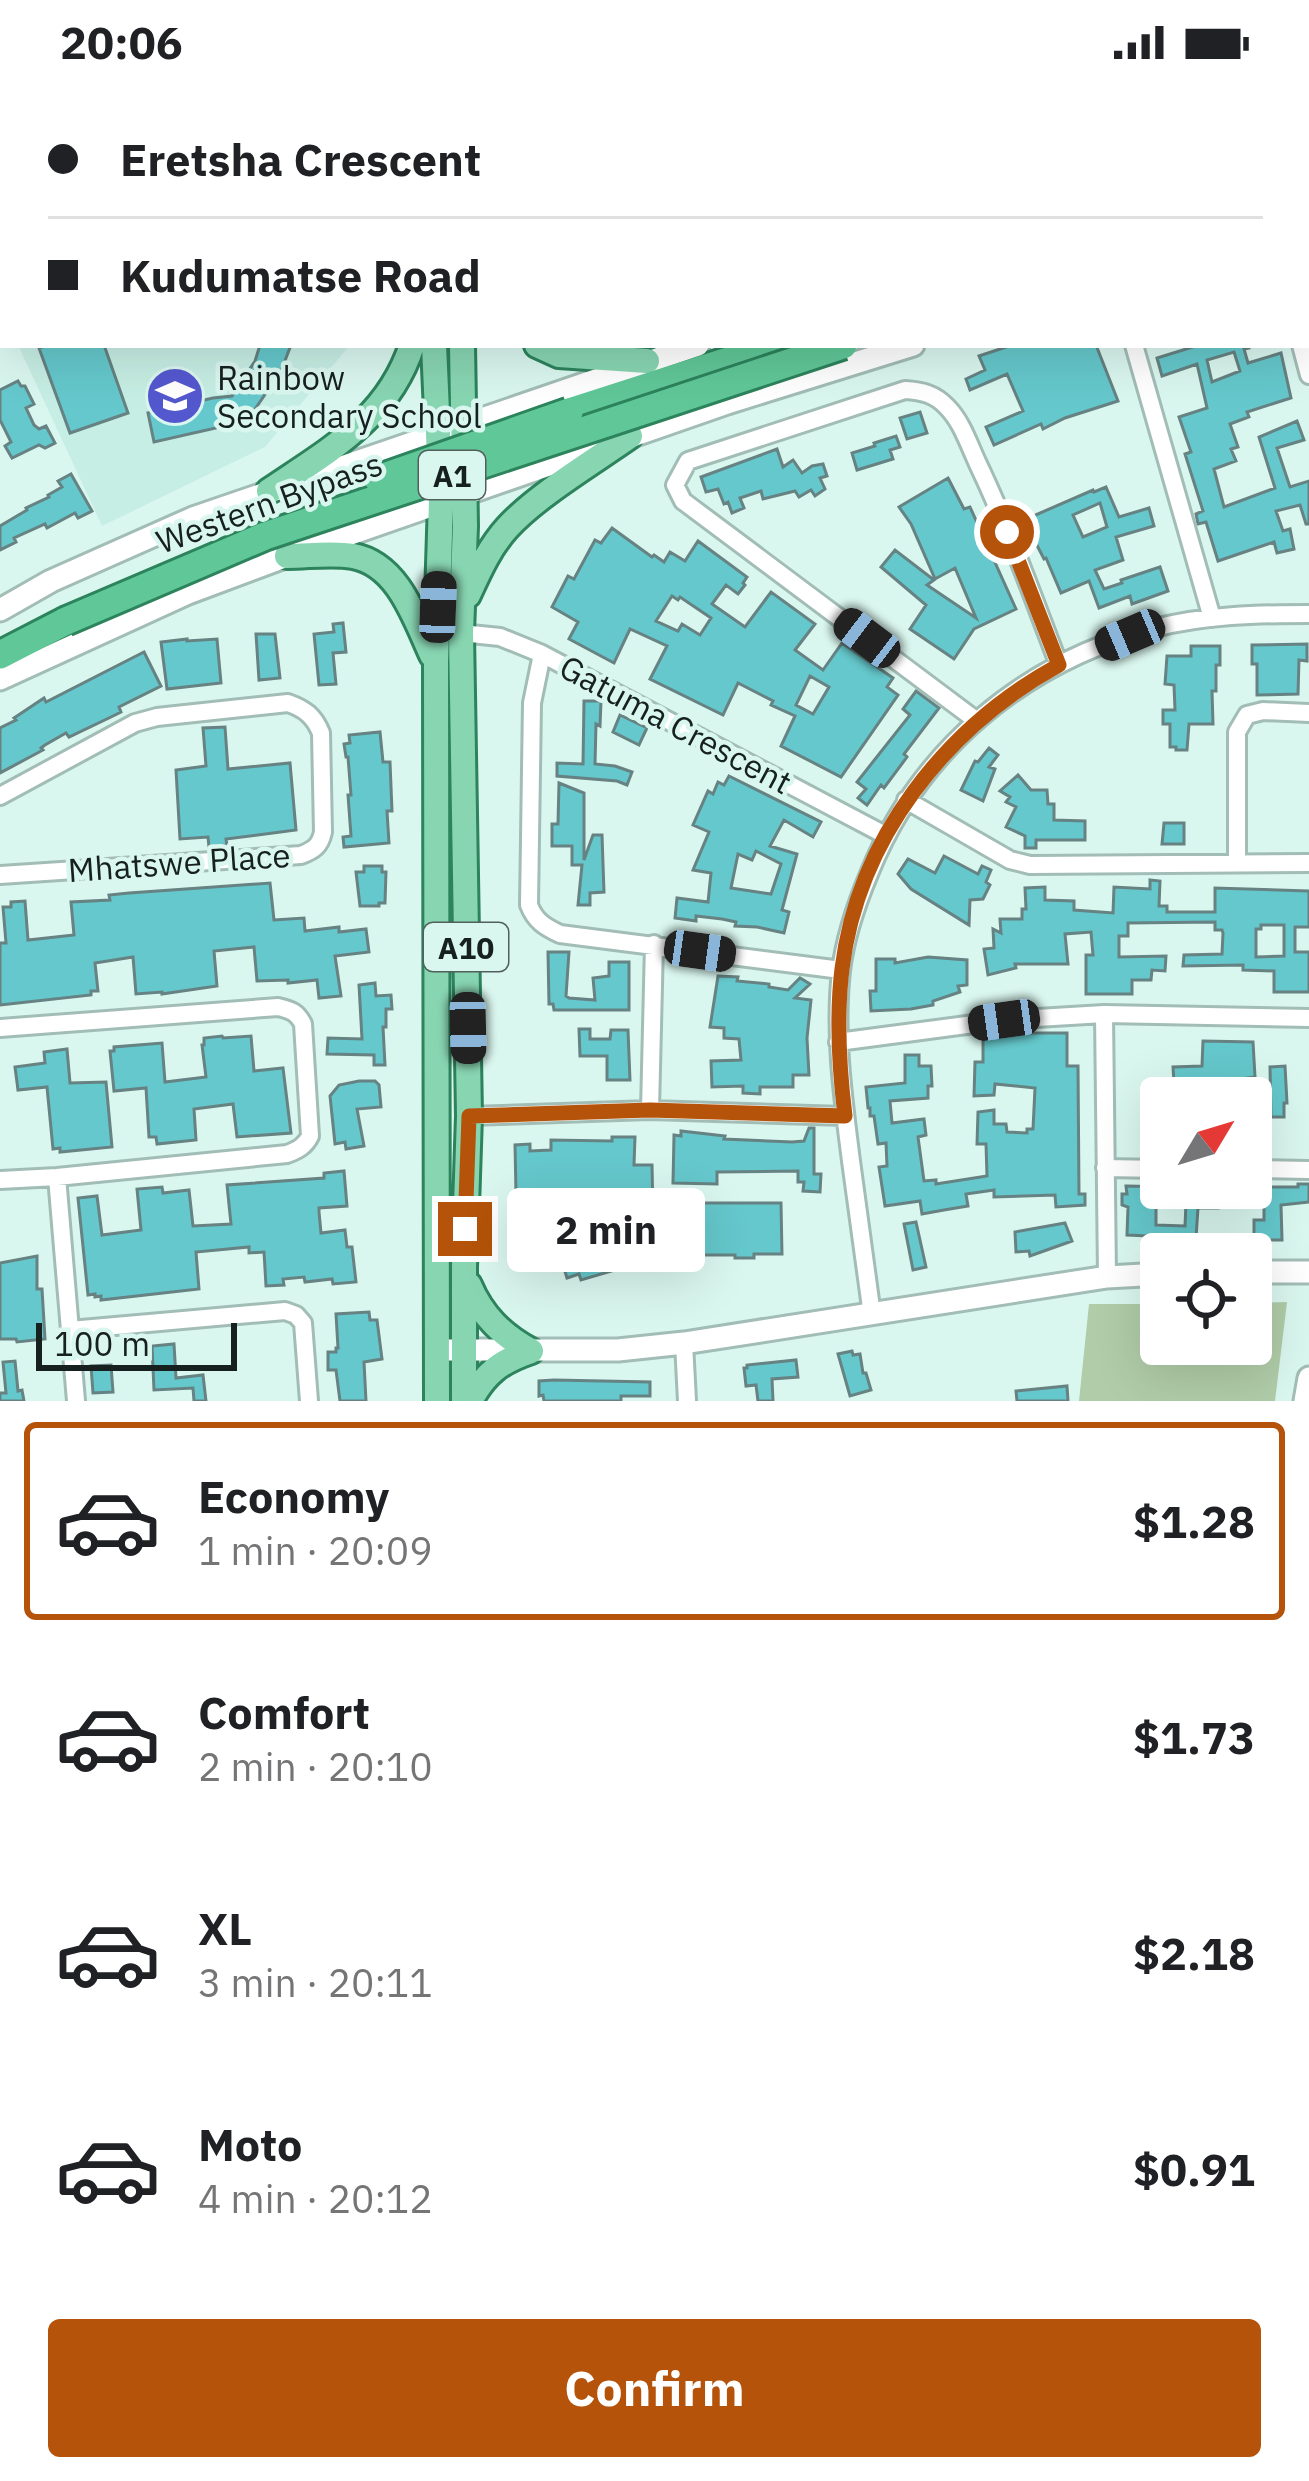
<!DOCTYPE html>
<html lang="en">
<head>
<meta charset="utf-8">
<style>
	:root { --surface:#fff; --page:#f2f2f2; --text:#202124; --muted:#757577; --line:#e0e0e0; --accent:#b45309 }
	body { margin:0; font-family:"IBM Plex Sans",sans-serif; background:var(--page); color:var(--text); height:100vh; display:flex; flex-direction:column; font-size:45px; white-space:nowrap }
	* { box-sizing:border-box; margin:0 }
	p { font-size:39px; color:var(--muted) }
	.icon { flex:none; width:66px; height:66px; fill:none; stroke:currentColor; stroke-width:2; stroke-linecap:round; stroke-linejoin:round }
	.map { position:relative; height:1317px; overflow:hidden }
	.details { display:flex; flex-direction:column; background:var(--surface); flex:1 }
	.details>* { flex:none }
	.guide { position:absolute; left:0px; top:0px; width:1311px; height:264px; box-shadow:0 12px 48px #0002; display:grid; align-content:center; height:264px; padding:0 48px; background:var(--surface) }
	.needle { width:78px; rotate:52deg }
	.tools { position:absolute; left:1140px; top:993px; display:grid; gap:24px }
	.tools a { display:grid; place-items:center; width:132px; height:132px; border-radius:12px; background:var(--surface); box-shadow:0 12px 48px #0002; font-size:60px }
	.scale { position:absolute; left:36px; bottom:30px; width:201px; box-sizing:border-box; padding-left:12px; border:6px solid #16201e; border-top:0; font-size:33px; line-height:42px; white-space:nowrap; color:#16201e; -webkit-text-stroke:9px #daf7ef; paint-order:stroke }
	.end { position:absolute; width:54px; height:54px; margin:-27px; border:15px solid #b45309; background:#fff; box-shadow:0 0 0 6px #fff }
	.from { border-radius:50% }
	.bubble { position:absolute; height:84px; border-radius:12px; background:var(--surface); box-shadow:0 12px 48px #0002; font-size:39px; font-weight:700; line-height:84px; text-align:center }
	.car { position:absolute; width:36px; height:72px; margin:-36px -18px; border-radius:15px; box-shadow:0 0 9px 3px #0007; background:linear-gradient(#222 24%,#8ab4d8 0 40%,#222 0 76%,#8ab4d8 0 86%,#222 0) }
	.guide b { display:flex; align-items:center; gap:42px; height:114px; font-size:45px }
	.guide b+b { border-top:3px solid var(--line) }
	.guide i { width:30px; height:30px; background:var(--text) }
	ul { padding:21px 0 0; list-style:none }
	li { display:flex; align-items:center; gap:36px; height:198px; margin:0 24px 18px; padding:0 24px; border:6px solid transparent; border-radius:12px }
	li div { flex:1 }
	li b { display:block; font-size:45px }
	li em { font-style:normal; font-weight:700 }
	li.current { border-color:var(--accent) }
	li>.icon { width:108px; height:108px; stroke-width:1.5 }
	.primary-button { display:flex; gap:24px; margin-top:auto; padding:24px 48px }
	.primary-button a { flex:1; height:138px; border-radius:12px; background:var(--accent); color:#fff; font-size:48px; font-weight:700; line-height:138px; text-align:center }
	.status { display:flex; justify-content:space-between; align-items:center; height:84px; padding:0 60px; background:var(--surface); direction:ltr }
	.status svg { height:33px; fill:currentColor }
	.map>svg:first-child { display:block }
	.built { fill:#c7eee4 }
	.green { fill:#b0cca8 }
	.building { fill:#65c8cc; stroke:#668282; stroke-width:3; fill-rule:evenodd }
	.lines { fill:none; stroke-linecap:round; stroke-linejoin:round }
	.minor-casing { stroke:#a2bdb6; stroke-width:22 }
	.tertiary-casing { stroke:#a2bdb6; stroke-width:27 }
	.primary-casing { stroke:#2c835c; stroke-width:30 }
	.trunk-casing { stroke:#2c835c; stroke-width:33 }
	.minor { stroke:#fff; stroke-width:16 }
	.tertiary { stroke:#fff; stroke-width:21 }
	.primary { stroke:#88d5b2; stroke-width:24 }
	.trunk { stroke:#60c798; stroke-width:27 }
	.trunk-bridge-casing { stroke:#2c835c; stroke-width:33; stroke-linecap:butt }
	.trunk-bridge { stroke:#60c798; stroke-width:27 }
	.route { stroke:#b45309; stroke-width:15 }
	.labels { text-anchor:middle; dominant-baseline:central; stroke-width:9; stroke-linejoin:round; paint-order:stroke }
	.shield { fill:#daf7ef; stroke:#51605d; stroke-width:3 }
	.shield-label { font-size:30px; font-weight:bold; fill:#16201e }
	.poi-label { font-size:33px; fill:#16201e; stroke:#daf7ef; text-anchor:start }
	.street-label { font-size:33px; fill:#16201e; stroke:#daf7ef }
</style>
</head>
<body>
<div class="status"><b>20:06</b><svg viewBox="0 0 49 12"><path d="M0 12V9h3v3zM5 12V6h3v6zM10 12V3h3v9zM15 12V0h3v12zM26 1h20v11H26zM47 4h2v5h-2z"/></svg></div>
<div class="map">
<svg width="1309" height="1317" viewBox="0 0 1309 1317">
	<rect width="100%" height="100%" fill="#daf7ef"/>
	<path class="built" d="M0 0H403V3H3V228L0 221Z
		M18 261H350L265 363 102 442Z"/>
	<path class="green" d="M1287 1218 1275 1317H1079L1089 1220H1161V1260H1251V1219Z"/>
	<path class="building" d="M48 261H104L128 329 70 349 39 264Z
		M260 261H291L281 287 247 337 154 358 148 329 213 314 232 312 255 277Z
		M1012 261H1096L1118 317 1065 334 1043 345 1041 340 994 361 986 343 1023 327 1007 290 970 306 966 295 985 286 979 272Z
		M1199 261H1249V264L1244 265 1248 279 1281 269 1291 314 1247 328 1249 333 1230 340 1238 363 1231 365 1236 377 1214 385 1224 423 1275 404 1259 353 1297 337 1304 356 1277 364 1290 403 1309 397V440H1306L1300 421 1276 427 1283 447 1290 445 1294 465 1277 469 1274 458 1218 477 1206 438 1198 440 1196 430 1203 427 1185 370 1191 368 1179 333 1207 324 1197 280 1162 292 1157 274ZM1234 268 1240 287 1212 298 1207 276Z
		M18 297 21 302H25L34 320 26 324 34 341 39 345 46 342 55 359 45 364 39 361 12 374 5 362 11 358 0 336V306Z
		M920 328 927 349 907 355 900 334Z
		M896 352 900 363 890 366 893 375 857 386 852 369 875 362 874 359Z
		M777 365 783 383 793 376 802 389 812 382 823 380 827 392 820 394 825 405 815 412 811 406 799 413 795 407 763 415 761 407 740 414 744 424 732 429 728 418 724 420 718 405 706 408 701 393Z
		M71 390 92 427 78 434 75 429 47 444 45 440 14 454 16 458 0 466V442L27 426 26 424 49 413 48 411 62 403 58 397Z
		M948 394 964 425 970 423 1016 525 974 545 954 575 910 545 926 521 881 483 895 466 934 496 927 501 976 534 955 484 935 495 911 440 899 423Z
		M1106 403 1119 433 1149 424 1154 442 1116 453 1123 476 1095 486 1104 505 1122 499 1121 496 1160 483 1168 507 1132 520 1130 512 1099 524 1089 497 1061 509 1046 474 1044 475 1024 436 1093 406 1094 408ZM1100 419 1107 443 1083 453 1073 431Z
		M612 444 652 473 654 471 664 478 670 468 685 477 698 457 747 493 743 499 745 501 738 510 726 501 712 520 745 543 771 508 815 540 795 566 823 586 842 559 893 594 887 603 898 611 841 693 781 662 795 632 771 621 773 617 738 599 723 631 650 595 667 562 630 545 614 579 569 555 578 538 552 523 568 492 574 495 595 456 601 459ZM672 512 678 516 680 513 711 534 700 551 682 540 678 547 656 537ZM810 592 829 603 813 630 796 621Z
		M343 539 346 568 333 569 336 600 319 601 314 550 334 548 333 540Z
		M256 550H275L280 594 259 596Z
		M187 555V557L217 555 221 599 167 605 161 558Z
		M1307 560V577L1299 576 1298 610 1257 611V580H1252V561Z
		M1191 562H1220V581H1216V607H1212L1213 640H1189L1187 666H1176V663H1170V640H1163V626H1175L1174 601 1165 600 1167 572H1191Z
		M144 568 161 602 119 623 121 628 111 633 69 653 66 649 45 661 41 664 43 666 0 689V644L16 636 14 634 44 614 46 618Z
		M916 607 939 624 904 670 907 673 884 704 881 701 867 721 858 714 866 705 857 698 910 631 903 625Z
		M584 617H601L600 642 596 640 595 680 615 682 632 688 627 701 617 697 557 692V679L583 680Z
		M620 631 647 644 639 661 613 648Z
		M225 643 228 685 290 679 296 746 226 755 227 761 209 763 208 753 180 755 176 686 206 682 203 644Z
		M380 648 383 678H390L392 727H387L389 759 344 763 343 753 351 752 348 711H351L348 673H346L344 660 350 659 349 651Z
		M989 664 998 671 989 683 995 685 983 717 961 706 975 677 978 678Z
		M1018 691 1031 706H1047L1048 720H1054V736L1085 737V756H1036V764H1025V752L1006 743 1016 723 1006 718 1010 713 1000 707Z
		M729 692 821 738 813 753 784 736 770 762 797 770 782 826 789 828 784 849 757 843 735 842 736 838 722 835 696 832V837L675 834 677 814 708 818 711 789 693 786 709 748 693 741 708 707 713 710 718 698 724 701ZM756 767 781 780 771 810 731 804 738 770 752 776Z
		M559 699 584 709V776L593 751H602L604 808 590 809V821H578L582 781H572V762H552V740H558Z
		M1164 739H1184V760H1162Z
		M944 772 978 790 982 782 991 786 986 798 990 801 983 815 970 816 969 841 911 805 898 790 908 775 935 789Z
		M364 782H382V788H386L385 819H379V822H360L356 788H364Z
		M1150 796 1160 797 1159 822H1167V828H1215V804L1309 807V843H1295V868H1309V908H1274V887L1243 886V881L1183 882 1184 871 1222 870 1223 849 1222 846H1215V838L1128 839V852H1119V873L1166 872 1165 887 1152 886 1151 896H1132V910H1086V871H1093L1091 848 1065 850 1068 880H1015L1016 884 988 891 984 865 994 864 993 845 1001 849 1000 835H1022V825H1026L1025 804 1045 803V816L1074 817V826L1113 829 1114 803 1150 805ZM1261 841H1284V872L1256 873V845H1261Z
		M270 799 274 836 304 834 305 847 339 843V848L366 845 369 868 335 872 341 912 319 914 317 896 288 899V896L257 897 254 863 214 867 217 902 162 910V908L136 910 133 873 95 879 98 907H91V911L0 921V859H6L3 823H11V818L25 817 28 856 74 851 71 818 110 816 109 811 129 809Z
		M548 868H569L566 912 569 914 595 916 593 894 609 892V878H629V926H554L553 920H549Z
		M928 873 967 876V901L958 902 960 908 933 917V921L911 925 871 927 870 907H876V875H895V879Z
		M718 892 738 893 737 897 769 900V903L788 906 800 894 810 900 795 914 811 916 807 954 809 991H793V1003H760V1010L743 1009V1002L712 1003 711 977 741 976 739 955 724 954V944L710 943Z
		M375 899 376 912 391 911 392 925H386V943H383L385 981H374V971L327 970 328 954 362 955 359 901Z
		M579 945H590V955H610L611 946H628L630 996H607V972H580Z
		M1015 949H1067V982H1078L1079 1110H1085V1121L1056 1123 1055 1111 994 1113V1106L966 1110 968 1122 944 1126 922 1130 920 1117 885 1122 879 1083 887 1082 886 1059 878 1060 874 1032H870V1024H868L866 1003 905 999V971H919V982H931L932 1002H928V1014L890 1017 892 1039 924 1035 926 1051 918 1053 924 1097 936 1096V1100L987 1092 986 1060H977L978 1028 994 1026V1040H1006L1007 1048 1027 1049V1045H1033L1035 1004 995 1000 994 1011 974 1012 975 978H983V952Z
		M222 952 223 954 251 952 254 987 283 984 291 1049 237 1053 233 1020 194 1025 196 1056 157 1060 156 1053H149L146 1004 114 1007 110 967H114V963L162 959 165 998 206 993 202 961H204V954Z
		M1203 957 1253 958 1255 993 1247 994V1014H1170L1171 998 1174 999 1173 983 1202 982Z
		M67 965 70 999 106 998 112 1063 60 1068V1064L53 1065 47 1003 18 1006 15 983 45 979 44 968Z
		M1285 982 1287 1019H1284V1033H1271L1270 983Z
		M359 997H375L379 1001 381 1023 357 1025 364 1062 346 1065 345 1058 335 1060 330 1012 339 1001Z
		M809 1044H814V1090H821L820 1108 803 1107 804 1098H798V1087L717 1088V1100L673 1099 674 1051 681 1052V1047L725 1052 724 1055 792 1058 804 1057Z
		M612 1053H635L634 1081H652L654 1178 623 1179 622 1110 593 1109 615 1186 581 1196 579 1190 567 1194 562 1178 575 1174 564 1136 569 1135 561 1111 559 1108 516 1109 515 1061 530 1060V1067L551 1066V1056L612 1057Z
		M344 1087 347 1122 319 1124V1128L321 1149 345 1146 347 1163H352L356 1198 333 1200 332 1195 305 1198 304 1193 283 1195 284 1201 266 1202 264 1168 249 1169V1163L196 1168 199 1205 101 1216V1212L95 1213V1210L88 1211 78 1114 97 1112 102 1151 141 1146 137 1105 162 1103 163 1109 189 1106 193 1142 231 1140 227 1101 324 1094V1089Z
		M1298 1100H1309V1118L1281 1121 1282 1156H1254V1136H1264V1103H1298Z
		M1126 1102 1219 1104 1218 1124H1198L1196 1154 1127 1151 1128 1123 1122 1121V1110H1127ZM1186 1118 1185 1142 1156 1141V1119Z
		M673 1119H781L782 1170H754V1174H735V1171H697V1178H671Z
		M916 1138 926 1183 913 1186 904 1140Z
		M1065 1139 1072 1157 1030 1172 1029 1167 1016 1168 1015 1148Z
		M37 1172V1205H42L45 1255 17 1258 16 1255H0V1179Z
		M369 1228 370 1236H377L382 1275 364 1278 366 1317H340L336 1286H328V1268H336V1264H338L336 1230Z
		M174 1260 176 1294 203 1291 206 1317H194L193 1304 154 1306 152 1262Z
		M852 1267 853 1271 860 1270 863 1289H866L871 1306 850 1312 838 1270Z
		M796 1276 798 1293 772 1295 773 1317H758L756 1301 746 1302 744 1284H747V1281Z
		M15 1277 18 1307 22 1306 24 1317H0V1309H6L3 1278Z
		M111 1281 113 1308 93 1309 91 1282Z
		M554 1296 650 1298V1312H621V1317H544L543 1311 539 1312V1297Z
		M1067 1302 1068 1317H1017L1016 1307Z"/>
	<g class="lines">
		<g class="minor-casing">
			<path id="minor" d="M759 0 761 3
				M992 0 995 3
				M1307 0V3
				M598 3V0
				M953 3 957 0
				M1151 3 1157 0
				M1134 261 1212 534
				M1301 261 1309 291
				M461 549 500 553 542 570 885 751
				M542 570 532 619 529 821C535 837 545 843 560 850L841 886
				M977 637 683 417 675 401 688 377 905 306C922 307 935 310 947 323 962 338 969 361 978 380 1009 445 1033 514 1059 581
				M0 712 135 639 157 633 288 619C305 625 314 632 321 649L323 748C320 762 314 766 301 771L0 791
				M906 716 1010 776 1030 781 1309 779
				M1237 778V648L1247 631 1263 627 1309 629
				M1104 930 1107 1193
				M0 944 278 923C291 926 297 928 303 940L310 1052C305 1062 298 1066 287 1070L57 1093 0 1096
				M838 958 1004 936 1104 930 1309 934
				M650 1026 654 860
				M469 1032 650 1026 845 1032
				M1105 1084 1161 1085
				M1251 1085 1309 1086
				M57 1093 76 1317
				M872 1231C865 1180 858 1129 851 1077 843 1014 834 951 841 887 845 853 856 821 869 790 919 665 1024 578 1155 544 1204 531 1258 530 1309 530
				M70 1246 285 1227 296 1231 303 1239 309 1317
				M684 1259 687 1317"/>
		</g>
		<g class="tertiary-casing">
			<path id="tertiary" d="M0 526 51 497 193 434 698 261
				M0 595 188 509 287 472 727 319 913 261
				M1251 1188H1309
				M447 1266H618L684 1259 1107 1193 1161 1190
				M1305 1317 1309 1294"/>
		</g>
		<g class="primary-casing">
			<path id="primary" d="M436 3V0
				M463 3V0
				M434 261 441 417 436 578 437 1317
				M462 261 465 442 461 549 469 1032 464 1183V1317
				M537 261 559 271 647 277
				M269 407C329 366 388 335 412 261
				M287 472C308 472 332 468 353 472 398 480 415 534 432 571
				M468 511C479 487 489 464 507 444 536 412 593 378 630 352
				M469 1201C482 1232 502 1251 531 1267
				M470 1317C485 1289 501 1277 531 1267"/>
		</g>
		<g class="trunk-casing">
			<path id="trunk" d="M1308 98 1309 97
				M1308 120 1309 119
				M569 328 778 261
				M0 571 66 537"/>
		</g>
		<use href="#minor" class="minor"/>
		<use href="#tertiary" class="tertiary"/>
		<use href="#primary" class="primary"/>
		<use href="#trunk" class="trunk"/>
		<g class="trunk-bridge-casing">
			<path id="trunk-bridge" d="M378 395 569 328
				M66 537 265 452 319 434 843 261"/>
		</g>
		<use href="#trunk-bridge" class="trunk-bridge"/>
	</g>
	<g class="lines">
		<path class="route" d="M465 1145 469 1032 650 1026 845 1032C839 983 836 934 842 885 858 754 946 643 1059 581L1007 448"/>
	</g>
	<defs>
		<g id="school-disc" transform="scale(3)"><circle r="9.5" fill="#5458cf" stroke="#daf7ef"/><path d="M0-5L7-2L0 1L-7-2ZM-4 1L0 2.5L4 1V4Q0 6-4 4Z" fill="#fff"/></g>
	</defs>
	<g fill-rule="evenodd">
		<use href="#school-disc" x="175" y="312"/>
	</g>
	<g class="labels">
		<g class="shield">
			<rect x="419" y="367" width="66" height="48" rx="9"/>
			<rect x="424" y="839" width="84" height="48" rx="9"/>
		</g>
		<g class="shield-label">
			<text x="452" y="391">A1</text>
			<text x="466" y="863">A10</text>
		</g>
		<g class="poi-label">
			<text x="217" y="293">Rainbow<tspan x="217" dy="38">Secondary School</tspan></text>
		</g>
		<g class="street-label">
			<text transform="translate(269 418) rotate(-20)">Western Bypass</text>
			<text transform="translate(676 640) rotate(28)">Gatuma Crescent</text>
			<text transform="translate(179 778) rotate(-4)">Mhatswe Place</text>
		</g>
	</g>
</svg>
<div class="tools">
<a><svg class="needle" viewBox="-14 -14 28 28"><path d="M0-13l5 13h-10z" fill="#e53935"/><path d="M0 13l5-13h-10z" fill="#757577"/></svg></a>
<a><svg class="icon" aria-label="locate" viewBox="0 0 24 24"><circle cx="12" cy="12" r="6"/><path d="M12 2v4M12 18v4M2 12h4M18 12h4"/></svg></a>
</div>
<div class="scale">100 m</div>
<i class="end from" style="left:1007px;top:448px"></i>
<i class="end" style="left:465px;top:1145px"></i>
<div class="bubble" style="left:507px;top:1104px;width:198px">2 min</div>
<i class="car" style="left:438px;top:523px;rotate:2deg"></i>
<i class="car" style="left:1130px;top:551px;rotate:247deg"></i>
<i class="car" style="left:867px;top:554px;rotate:307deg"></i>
<i class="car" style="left:700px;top:867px;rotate:98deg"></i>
<i class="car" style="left:1004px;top:936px;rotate:262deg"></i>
<i class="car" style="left:468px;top:944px;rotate:179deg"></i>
<div class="guide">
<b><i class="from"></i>Eretsha Crescent</b>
<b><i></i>Kudumatse Road</b>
</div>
</div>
<section class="details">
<ul>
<li class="current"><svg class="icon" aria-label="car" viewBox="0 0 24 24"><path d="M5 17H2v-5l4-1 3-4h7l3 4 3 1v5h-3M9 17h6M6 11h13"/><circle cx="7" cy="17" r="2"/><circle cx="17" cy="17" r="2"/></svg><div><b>Economy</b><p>1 min · 20:09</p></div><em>$1.28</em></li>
<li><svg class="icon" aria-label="car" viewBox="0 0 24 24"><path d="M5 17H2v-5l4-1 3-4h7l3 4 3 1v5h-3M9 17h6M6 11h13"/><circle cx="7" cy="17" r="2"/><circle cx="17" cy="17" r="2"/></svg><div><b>Comfort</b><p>2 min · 20:10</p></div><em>$1.73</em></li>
<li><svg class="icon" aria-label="car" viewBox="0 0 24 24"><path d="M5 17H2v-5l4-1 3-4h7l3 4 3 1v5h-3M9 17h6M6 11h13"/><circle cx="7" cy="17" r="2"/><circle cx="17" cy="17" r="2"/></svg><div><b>XL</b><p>3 min · 20:11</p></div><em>$2.18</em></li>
<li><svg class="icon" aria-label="car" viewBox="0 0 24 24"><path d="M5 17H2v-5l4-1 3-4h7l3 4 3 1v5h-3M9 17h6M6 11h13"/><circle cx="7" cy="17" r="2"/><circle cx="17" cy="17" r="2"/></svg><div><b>Moto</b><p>4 min · 20:12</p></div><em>$0.91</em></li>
</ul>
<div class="primary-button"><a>Confirm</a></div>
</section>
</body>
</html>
